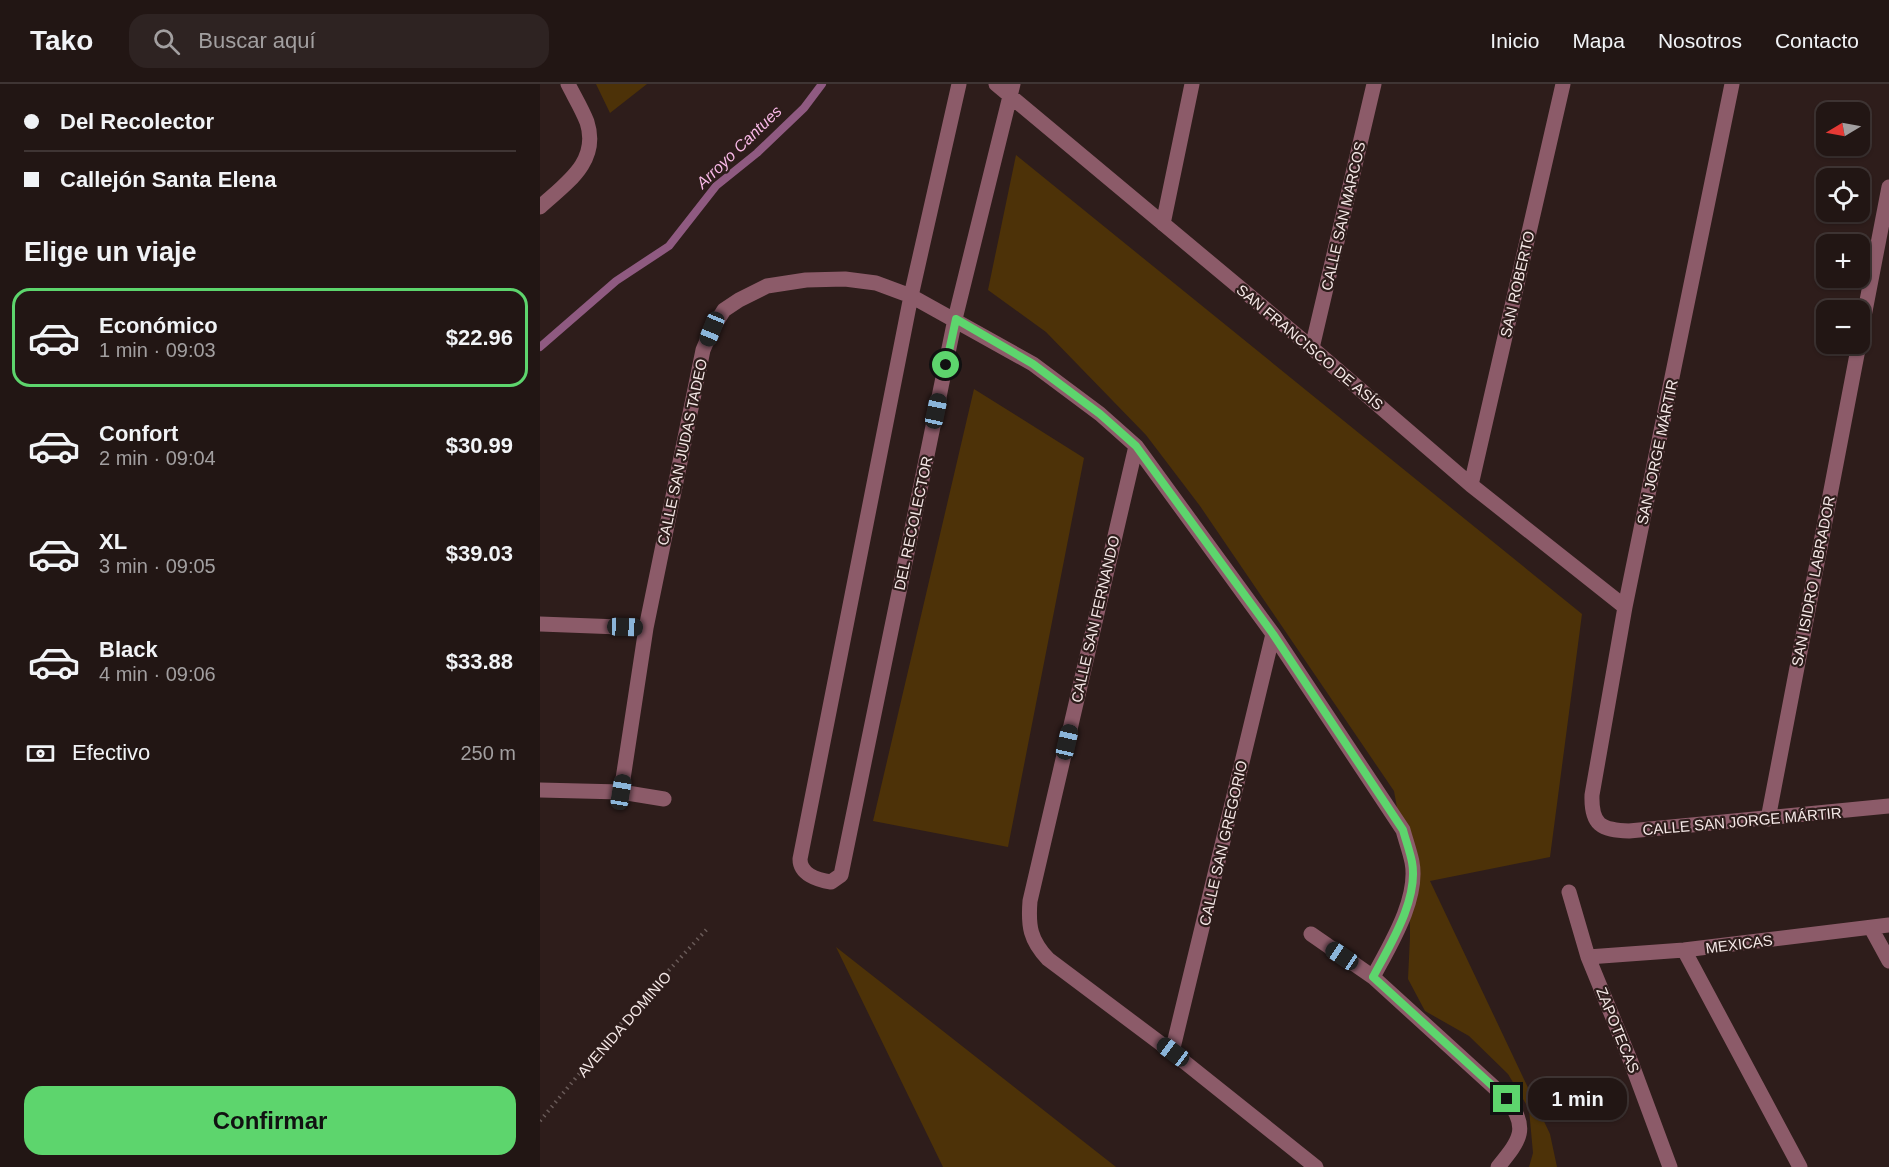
<!DOCTYPE html>
<html lang="es">
<head>
<meta charset="utf-8">
<style>
	:root { --surface:#221614; --page:#2e2322; --text:#f1f3f6; --muted:#a29fa0; --line:#3f3534; --accent:#5dd56d }
	body { margin:0; font-family:Helvetica,sans-serif; background:var(--page); color:var(--text); height:100vh; display:flex; flex-direction:column; font-size:22px; white-space:nowrap }
	* { box-sizing:border-box; margin:0 }
	p { font-size:20px; color:var(--muted) }
	.icon { flex:none; width:33px; height:33px; fill:none; stroke:currentColor; stroke-width:2; stroke-linecap:round; stroke-linejoin:round }
	.map { position:relative; flex:1; overflow:hidden }
	.panel { display:flex; flex-direction:column; background:var(--surface); width:540px }
	.panel>* { flex:none }
	.hud { display:grid; align-content:center; height:132px; padding:0 24px; background:var(--surface) }
	.needle { width:39px; rotate:260deg }
	.controls { position:absolute; left:1276px; top:18px; display:grid; gap:12px }
	.controls a { display:grid; place-items:center; width:54px; height:54px; border-radius:12px; background:var(--surface); box-shadow:0 2px 4px #0004,0 0 0 2px var(--line); font-size:30px }
	.end { position:absolute; width:27px; height:27px; margin:-14px; border:8px solid #5dd56d; background:#111; box-shadow:0 0 0 3px #111 }
	.from { border-radius:50% }
	.bubble { position:absolute; height:42px; border-radius:18px; background:var(--surface); box-shadow:0 2px 4px #0004,0 0 0 2px var(--line); font-size:20px; font-weight:700; line-height:42px; text-align:center }
	.car { position:absolute; width:18px; height:36px; margin:-18px -9px; border-radius:8px; box-shadow:0 0 4px 2px #0007; background:linear-gradient(#222 24%,#8ab4d8 0 40%,#222 0 76%,#8ab4d8 0 86%,#222 0) }
	.hud b { display:flex; align-items:center; gap:21px; height:57px; font-size:22px }
	.hud b+b { border-top:2px solid var(--line) }
	.hud i { width:15px; height:15px; background:var(--text) }
	ul { padding:0; list-style:none }
	li { display:flex; align-items:center; gap:18px; height:99px; margin:0 12px 9px; padding:0 12px; border:3px solid transparent; border-radius:18px }
	li div { flex:1 }
	li b { display:block; font-size:22px }
	li em { font-style:normal; font-weight:700 }
	li.active { border-color:var(--accent) }
	li>.icon { width:54px; height:54px; stroke-width:1.5 }
	h2 { padding:0 24px; font-size:27px; line-height:72px }
	.pay { display:flex; align-items:center; gap:15px; height:66px; padding:0 24px; font-size:22px }
	.pay p { margin-inline-start:auto }
	.action { display:flex; gap:12px; margin-top:auto; padding:12px 24px }
	.action a { flex:1; height:69px; border-radius:18px; background:var(--accent); color:#111; font-size:24px; font-weight:700; line-height:69px; text-align:center }
	header { display:flex; align-items:center; gap:36px; box-sizing:border-box; height:84px; padding:0 30px; background:var(--surface); border-bottom:2px solid var(--line) }
	header strong { font-size:28px }
	nav { display:flex; gap:33px; margin-inline-start:auto; font-size:21px }
	.search { width:420px; height:54px; background:var(--page); display:flex; align-items:center; gap:15px; box-sizing:border-box; padding:0 21px; border-radius:18px; color:var(--muted); font-size:22px }
	main { display:flex; flex:1; min-height:0 }
	.map>svg:first-child { display:block }
	.green { fill:#4d3208 }
	.lines { fill:none; stroke-linecap:round; stroke-linejoin:round }
	.stream { stroke:#8f5a81; stroke-width:8 }
	.path { stroke:#6a5b59; stroke-width:4; stroke-dasharray:1.5 4.5; stroke-linecap:butt }
	.minor { stroke:#8c5b69; stroke-width:15 }
	.route { stroke:#5dd56d; stroke-width:8 }
	.labels { text-anchor:middle; dominant-baseline:central; stroke-width:4.5; stroke-linejoin:round; paint-order:stroke }
	.street-label { font-size:15px; fill:#f5e8e7; stroke:#2e1d1b }
	.water-label { font-size:16px; font-style:italic; fill:#f9b9e7; stroke:#2e1d1b }
</style>
</head>
<body>
<header>
<strong>Tako</strong>
<div class="search"><svg class="icon" aria-label="search" viewBox="0 0 24 24"><circle cx="10" cy="10" r="6"/><path d="M15 15l6 6"/></svg>Buscar aquí</div>
<nav><a>Inicio</a><a>Mapa</a><a>Nosotros</a><a>Contacto</a></nav>
</header>
<main>
<section class="panel">
<div class="hud">
<b><i class="from"></i>Del Recolector</b>
<b><i></i>Callejón Santa Elena</b>
</div>
<h2>Elige un viaje</h2>
<ul>
<li class="active"><svg class="icon" aria-label="car" viewBox="0 0 24 24"><path d="M5 17H2v-5l4-1 3-4h7l3 4 3 1v5h-3M9 17h6M6 11h13"/><circle cx="7" cy="17" r="2"/><circle cx="17" cy="17" r="2"/></svg><div><b>Económico</b><p>1 min · 09:03</p></div><em>$22.96</em></li>
<li><svg class="icon" aria-label="car" viewBox="0 0 24 24"><path d="M5 17H2v-5l4-1 3-4h7l3 4 3 1v5h-3M9 17h6M6 11h13"/><circle cx="7" cy="17" r="2"/><circle cx="17" cy="17" r="2"/></svg><div><b>Confort</b><p>2 min · 09:04</p></div><em>$30.99</em></li>
<li><svg class="icon" aria-label="car" viewBox="0 0 24 24"><path d="M5 17H2v-5l4-1 3-4h7l3 4 3 1v5h-3M9 17h6M6 11h13"/><circle cx="7" cy="17" r="2"/><circle cx="17" cy="17" r="2"/></svg><div><b>XL</b><p>3 min · 09:05</p></div><em>$39.03</em></li>
<li><svg class="icon" aria-label="car" viewBox="0 0 24 24"><path d="M5 17H2v-5l4-1 3-4h7l3 4 3 1v5h-3M9 17h6M6 11h13"/><circle cx="7" cy="17" r="2"/><circle cx="17" cy="17" r="2"/></svg><div><b>Black</b><p>4 min · 09:06</p></div><em>$33.88</em></li>
</ul>
<div class="pay"><svg class="icon" aria-label="cash" viewBox="0 0 24 24"><path d="M3 7h18v10H3z"/><circle cx="12" cy="12" r="2"/></svg>Efectivo<p>250 m</p></div>
<div class="action"><a>Confirmar</a></div>
</section>
<div class="map">
<svg width="1349" height="1083" viewBox="0 0 1349 1083">
	<rect width="100%" height="100%" fill="#2e1d1b"/>
	<path class="green" d="M56 0H107L70 29Z
		M476 71 1042 530 1010 773 890 797 1010 1050 1017 1083H989L993 1069 989 1025 968 990 929 952 885 927 868 895 870 853V795L854 707 660 422 606 351 506 248 448 206Z
		M434 305 544 374 468 763 333 737Z
		M296 863 576 1083H403Z"/>
	<g class="lines">
		<path class="stream" d="M0 263 76 197 129 162 176 102 217 69 264 24 282 0"/>
		<path class="path" d="M0 1037 93 925 168 844"/>
		<path class="minor" d="M419 0 371 212 260 775C260 790 277 796 291 798L301 791 415 235 473 0
			M456 0 772 264 931 401 1085 523
			M1192 0 1085 523 1052 711C1051 741 1061 746 1089 747L1349 722
			M0 123C25 100 60 78 47 38 42 25 34 12 28 0
			M623 140 652 0
			M1320 253 1349 103
			M772 264 834 0
			M596 362 490 817C488 842 490 856 508 875L632 968 776 1083
			M931 401 1023 0
			M0 540 106 544
			M0 706 81 708 124 715
			M81 708 106 544 163 266 172 245 184 226 199 216 227 202 266 196 305 195 336 199 371 212 493 280 560 330 596 362 733 550 863 746C866 757 870 768 872 778 879 815 850 861 833 893
			M1228 735 1319 260
			M1029 808 1048 873 1091 978 1130 1083
			M1331 844 1349 877
			M771 850 833 893 967 1015C990 1045 979 1057 958 1083
			M1144 866 1260 1083
			M1048 873 1144 866 1349 841
			M632 968 733 550"/>
	</g>
	<g class="lines">
		<path class="route" d="M406 281 416 235 493 280 560 330 596 362 733 550 863 746C866 757 870 768 872 778 879 815 850 861 833 893L967 1015"/>
	</g>
	<g class="labels">
		<g class="street-label">
			<text transform="translate(803 132) rotate(-77)">CALLE SAN MARCOS</text>
			<text transform="translate(977 200) rotate(-77)">SAN ROBERTO</text>
			<text transform="translate(770 263) rotate(40)">SAN FRANCISCO DE ASÍS</text>
			<text transform="translate(142 368) rotate(-78)">CALLE SAN JUDAS TADEO</text>
			<text transform="translate(1117 368) rotate(-78)">SAN JORGE MÁRTIR</text>
			<text transform="translate(373 439) rotate(-78)">DEL RECOLECTOR</text>
			<text transform="translate(1273 497) rotate(-79)">SAN ISIDRO LABRADOR</text>
			<text transform="translate(555 535) rotate(-77)">CALLE SAN FERNANDO</text>
			<text transform="translate(1202 737) rotate(-5)">CALLE SAN JORGE MÁRTIR</text>
			<text transform="translate(683 759) rotate(-77)">CALLE SAN GREGORIO</text>
			<text transform="translate(1199 860) rotate(-7)">MEXICAS</text>
			<text transform="translate(84 940) rotate(-49)">AVENIDA DOMINIO</text>
			<text transform="translate(1078 946) rotate(68)">ZAPOTECAS</text>
		</g>
		<g class="water-label">
			<text transform="translate(199 63) rotate(-44)">Arroyo Cantues</text>
		</g>
	</g>
</svg>
<div class="controls">
<a><svg class="needle" viewBox="-14 -14 28 28"><path d="M0-13l5 13h-10z" fill="#e53935"/><path d="M0 13l5-13h-10z" fill="#a29fa0"/></svg></a>
<a><svg class="icon" aria-label="locate" viewBox="0 0 24 24"><circle cx="12" cy="12" r="6"/><path d="M12 2v4M12 18v4M2 12h4M18 12h4"/></svg></a>
<a>+</a>
<a>−</a>
</div>
<i class="end from" style="left:406px;top:281px"></i>
<i class="end" style="left:967px;top:1015px"></i>
<div class="bubble" style="left:988px;top:994px;width:99px">1 min</div>
<i class="car" style="left:172px;top:245px;rotate:202deg"></i>
<i class="car" style="left:396px;top:327px;rotate:12deg"></i>
<i class="car" style="left:85px;top:543px;rotate:92deg"></i>
<i class="car" style="left:527px;top:658px;rotate:13deg"></i>
<i class="car" style="left:81px;top:708px;rotate:9deg"></i>
<i class="car" style="left:802px;top:872px;rotate:304deg"></i>
<i class="car" style="left:633px;top:968px;rotate:307deg"></i>
</div>
</main>
</body>
</html>
